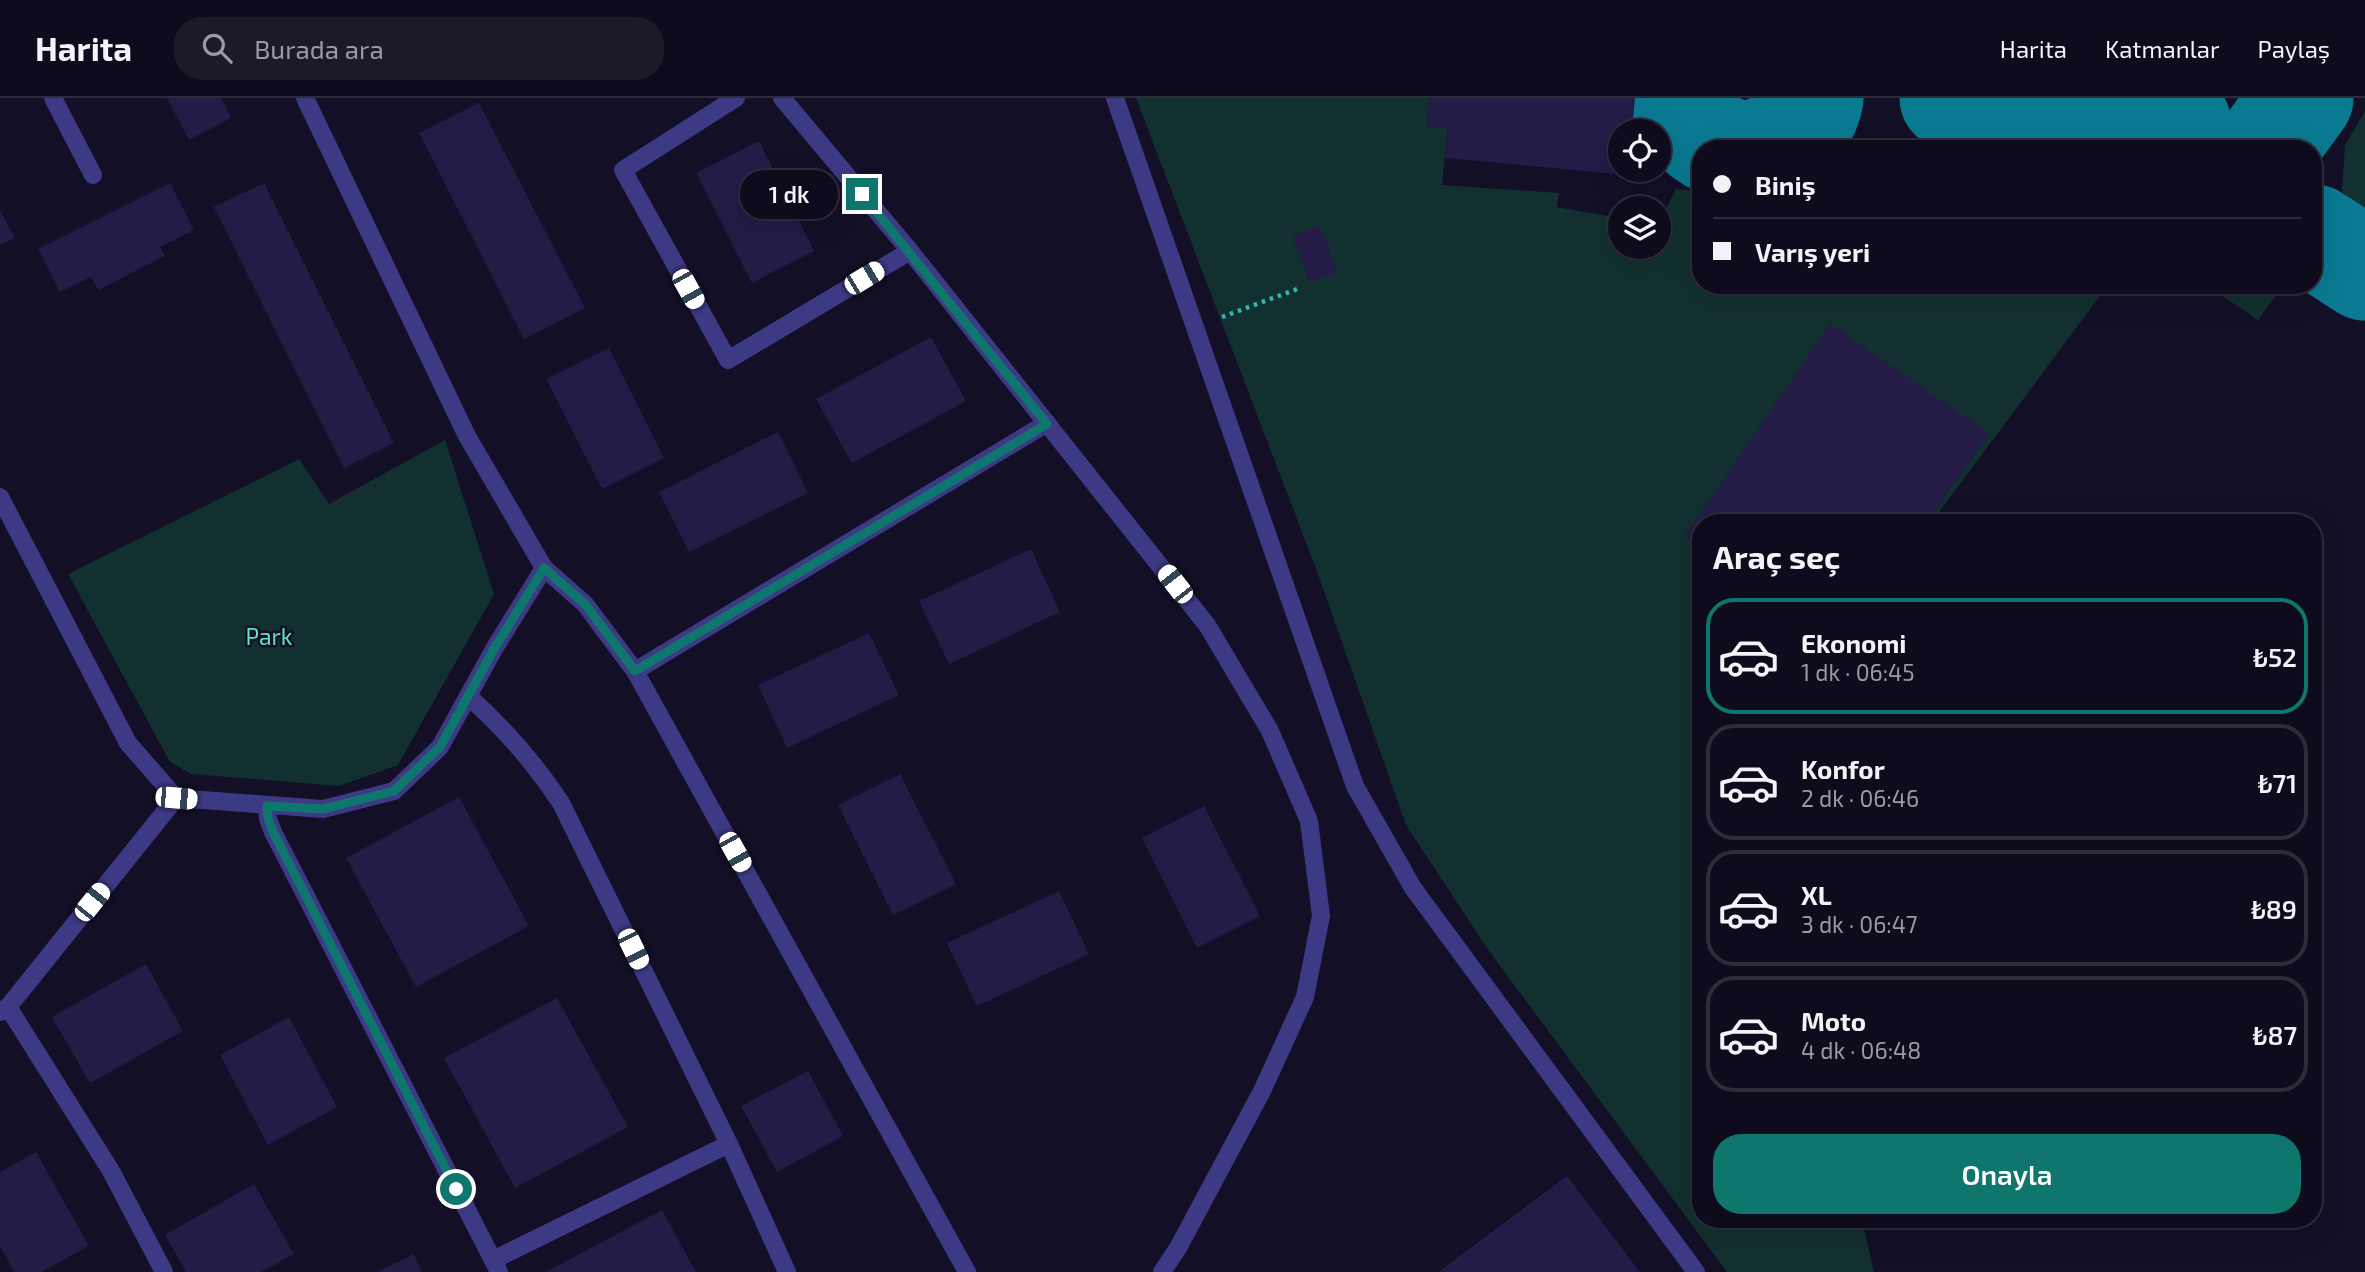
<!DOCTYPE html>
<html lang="tr">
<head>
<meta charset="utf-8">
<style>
	:root { --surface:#0e0b1c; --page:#1c1929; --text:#f1f3f6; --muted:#9b9ba3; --line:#2e2b3b; --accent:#0f766e }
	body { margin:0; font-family:"Exo 2",sans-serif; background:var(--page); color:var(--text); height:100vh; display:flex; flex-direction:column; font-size:26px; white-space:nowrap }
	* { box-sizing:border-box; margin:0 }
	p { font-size:23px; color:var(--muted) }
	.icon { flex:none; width:38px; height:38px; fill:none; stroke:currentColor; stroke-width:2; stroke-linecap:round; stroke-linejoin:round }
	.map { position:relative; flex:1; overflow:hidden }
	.side { position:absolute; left:1692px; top:416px; width:630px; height:714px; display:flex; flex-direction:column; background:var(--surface); border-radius:28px; box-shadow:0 7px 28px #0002,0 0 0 2px var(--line) }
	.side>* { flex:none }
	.guide { position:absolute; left:1692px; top:42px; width:630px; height:154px; border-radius:28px; box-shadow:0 7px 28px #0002,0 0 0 2px var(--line); display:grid; align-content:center; height:154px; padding:0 21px; background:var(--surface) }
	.controls { position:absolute; left:1608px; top:21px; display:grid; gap:14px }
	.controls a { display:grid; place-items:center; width:63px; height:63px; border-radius:50%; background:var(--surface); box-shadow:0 7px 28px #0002,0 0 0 2px var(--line); font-size:35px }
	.end { position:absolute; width:32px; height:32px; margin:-16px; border:9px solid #0f766e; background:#fff; box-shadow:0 0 0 4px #fff }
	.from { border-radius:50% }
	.bubble { position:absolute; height:49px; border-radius:24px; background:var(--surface); box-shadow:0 7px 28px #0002,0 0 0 2px var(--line); font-size:23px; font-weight:600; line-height:49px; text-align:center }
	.car { position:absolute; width:21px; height:42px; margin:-21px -10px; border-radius:9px; box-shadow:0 0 5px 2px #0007; background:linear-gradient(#fff 24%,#345 0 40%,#fff 0 76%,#345 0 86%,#fff 0) }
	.guide b { display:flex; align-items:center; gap:24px; height:66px; font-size:26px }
	.guide b+b { border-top:2px solid var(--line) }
	.guide i { width:18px; height:18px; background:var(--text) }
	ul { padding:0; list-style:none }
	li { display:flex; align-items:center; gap:21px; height:116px; margin:0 14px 10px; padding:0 7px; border:4px solid var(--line); border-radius:28px }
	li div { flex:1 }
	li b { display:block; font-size:26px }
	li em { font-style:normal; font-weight:600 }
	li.current { border-color:var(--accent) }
	li>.icon { width:63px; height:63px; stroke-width:1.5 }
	h2 { padding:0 21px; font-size:32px; line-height:84px }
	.primary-button { display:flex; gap:14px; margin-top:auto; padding:14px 21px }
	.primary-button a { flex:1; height:80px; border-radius:28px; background:var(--accent); color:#fff; font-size:28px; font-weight:600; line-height:80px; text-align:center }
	header { display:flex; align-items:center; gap:42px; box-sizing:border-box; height:98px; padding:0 35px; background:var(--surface); border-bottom:2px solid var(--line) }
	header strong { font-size:33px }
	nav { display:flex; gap:38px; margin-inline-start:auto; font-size:24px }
	.search { width:490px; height:63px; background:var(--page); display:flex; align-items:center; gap:18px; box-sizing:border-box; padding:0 24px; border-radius:28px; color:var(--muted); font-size:26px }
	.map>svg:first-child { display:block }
	.green { fill:#12302f }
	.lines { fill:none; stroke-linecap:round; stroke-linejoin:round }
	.taxiway { stroke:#0a7a92; stroke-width:103 }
	.building { fill:#241b47 }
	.path { stroke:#2fb8b0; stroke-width:4.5; stroke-dasharray:3.5 5; stroke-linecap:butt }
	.service { stroke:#3d3a85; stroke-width:18 }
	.minor { stroke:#3d3a85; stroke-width:18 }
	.tertiary { stroke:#3d3a85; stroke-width:18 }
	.route { stroke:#0f766e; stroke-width:9 }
	.labels { text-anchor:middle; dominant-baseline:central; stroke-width:5; stroke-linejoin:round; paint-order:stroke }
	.park-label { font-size:23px; fill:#5fe0c0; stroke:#130f26 }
</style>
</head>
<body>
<header>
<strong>Harita</strong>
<div class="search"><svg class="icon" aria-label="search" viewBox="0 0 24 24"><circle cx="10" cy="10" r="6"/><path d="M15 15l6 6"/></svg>Burada ara</div>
<nav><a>Harita</a><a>Katmanlar</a><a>Paylaş</a></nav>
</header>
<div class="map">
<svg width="2365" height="1174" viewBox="0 0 2365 1174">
	<rect width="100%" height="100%" fill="#130f26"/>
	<path class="green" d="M1136 0H1430L1427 28 1448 29 1442 87 1559 95 1557 109 1608 118 1613 150 1620 148 1659 149V124L1676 91 1701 93V187H2108L1931 425H1701V1122H1862L1874 1174H1727L1489 853 1406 727 1318 476Z
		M2365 13V119L2342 93 2345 47Z
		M2206 187H2280L2282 189 2258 222Z
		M445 342 494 496 398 667 339 688 191 676 170 664 68 476 299 361 329 406Z"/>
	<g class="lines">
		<path class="taxiway" d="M1677 0C1686 27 1702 42 1729 51
			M1951 0 2180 26
			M1762 51C1785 42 1807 27 1812 0
			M2265 51 2302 0
			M2314 138 2365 171"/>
	</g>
	<path class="building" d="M167 0H221L231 20 189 42Z
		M1430 0H1635L1632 33H1620V72H1628V77L1445 60 1448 29 1427 28Z
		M479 5 585 210 524 241 419 35Z
		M759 43 814 153 752 185 696 75Z
		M170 85 194 132 160 149 165 158 98 192 91 179 60 194 38 151Z
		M264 85 394 345 344 370 214 109Z
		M0 112 15 140 0 147Z
		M1320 128 1337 174 1309 184 1292 138Z
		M1830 226 1989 335 1927 425H1701V449L1685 438Z
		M931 239 966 303 852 365 816 301Z
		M609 250 664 360 602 391 546 281Z
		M778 334 808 395 689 454 659 394Z
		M1031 451 1060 514 949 566 919 503Z
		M869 535 899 597 787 650 758 587Z
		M900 676 956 786 893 817 838 707Z
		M459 699 529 828 416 889 346 760Z
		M1204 708 1260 818 1197 850 1142 740Z
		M1059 793 1089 856 977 908 947 845Z
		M146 866 183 933 90 985 52 919Z
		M557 900 628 1029 515 1090 444 960Z
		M289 919 337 1009 268 1047 220 957Z
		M808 973 843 1038 777 1074 741 1008Z
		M36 1054 89 1148 41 1174H14L0 1148V1074Z
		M1567 1078 1640 1174H1438Z
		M254 1086 294 1156 261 1174H186L165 1137Z
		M662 1112 696 1174H546Z
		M414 1156 422 1174H377Z"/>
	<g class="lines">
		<path class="path" d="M1222 219 1300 190"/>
		<path class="service" d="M468 598C504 630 534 664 561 705L729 1046 787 1174
			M267 708 268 721 273 734 499 1174
			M493 1162 729 1046"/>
		<path class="minor" d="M53 0 93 77
			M736 0 623 72 728 262 910 153
			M1115 0 1355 688 1413 790 1696 1174
			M0 399 128 645 176 700 323 711 394 693 440 649 494 551 544 470
			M635 573 1047 325
			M8 909 111 1073 164 1174
			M0 914 8 909 176 700"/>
		<path class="tertiary" d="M305 0 467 338 544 470 585 506 635 573 967 1174
			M782 0 910 153 1207 527 1270 633 1309 723 1321 818 1305 899 1262 993 1178 1150 1162 1174"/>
	</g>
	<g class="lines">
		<path class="route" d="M456 1091 273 734 268 720 267 708 323 711 394 693 440 649 494 551 544 470 585 506 635 573 1047 326 862 96"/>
	</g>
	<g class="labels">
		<g class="park-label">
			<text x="269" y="538">Park</text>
		</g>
	</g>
</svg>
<div class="controls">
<a><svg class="icon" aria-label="locate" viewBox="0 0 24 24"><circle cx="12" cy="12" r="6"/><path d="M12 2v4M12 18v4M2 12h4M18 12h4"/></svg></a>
<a><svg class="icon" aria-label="layers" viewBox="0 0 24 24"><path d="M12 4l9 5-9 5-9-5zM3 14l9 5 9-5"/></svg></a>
</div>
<i class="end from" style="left:456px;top:1091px"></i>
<i class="end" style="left:862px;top:96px"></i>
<div class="bubble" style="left:740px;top:72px;width:98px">1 dk</div>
<i class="car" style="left:864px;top:180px;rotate:59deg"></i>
<i class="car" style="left:688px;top:191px;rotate:151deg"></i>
<i class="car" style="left:1175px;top:486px;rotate:322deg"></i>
<i class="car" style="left:176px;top:700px;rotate:95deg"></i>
<i class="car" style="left:735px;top:754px;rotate:151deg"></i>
<i class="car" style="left:92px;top:804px;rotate:39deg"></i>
<i class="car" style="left:633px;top:851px;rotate:154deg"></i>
<div class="guide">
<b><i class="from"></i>Biniş</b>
<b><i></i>Varış yeri</b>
</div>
<section class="side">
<h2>Araç seç</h2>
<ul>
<li class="current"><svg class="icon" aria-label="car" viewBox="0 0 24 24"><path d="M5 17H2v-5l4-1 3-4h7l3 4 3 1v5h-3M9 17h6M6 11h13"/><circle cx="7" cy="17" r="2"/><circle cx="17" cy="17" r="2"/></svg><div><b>Ekonomi</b><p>1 dk · 06:45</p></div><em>₺52</em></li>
<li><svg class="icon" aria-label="car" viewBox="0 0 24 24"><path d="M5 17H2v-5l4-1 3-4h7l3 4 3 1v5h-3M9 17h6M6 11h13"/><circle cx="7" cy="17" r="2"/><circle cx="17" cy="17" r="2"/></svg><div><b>Konfor</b><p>2 dk · 06:46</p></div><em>₺71</em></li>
<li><svg class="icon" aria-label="car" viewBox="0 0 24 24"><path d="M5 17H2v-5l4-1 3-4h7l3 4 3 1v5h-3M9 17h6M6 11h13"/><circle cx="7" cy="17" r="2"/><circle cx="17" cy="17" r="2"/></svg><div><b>XL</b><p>3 dk · 06:47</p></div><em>₺89</em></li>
<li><svg class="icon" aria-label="car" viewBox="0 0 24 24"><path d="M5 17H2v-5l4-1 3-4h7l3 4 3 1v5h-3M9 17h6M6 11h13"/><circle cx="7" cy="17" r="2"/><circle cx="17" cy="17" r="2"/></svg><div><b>Moto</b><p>4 dk · 06:48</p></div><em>₺87</em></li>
</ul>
<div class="primary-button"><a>Onayla</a></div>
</section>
</div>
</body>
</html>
